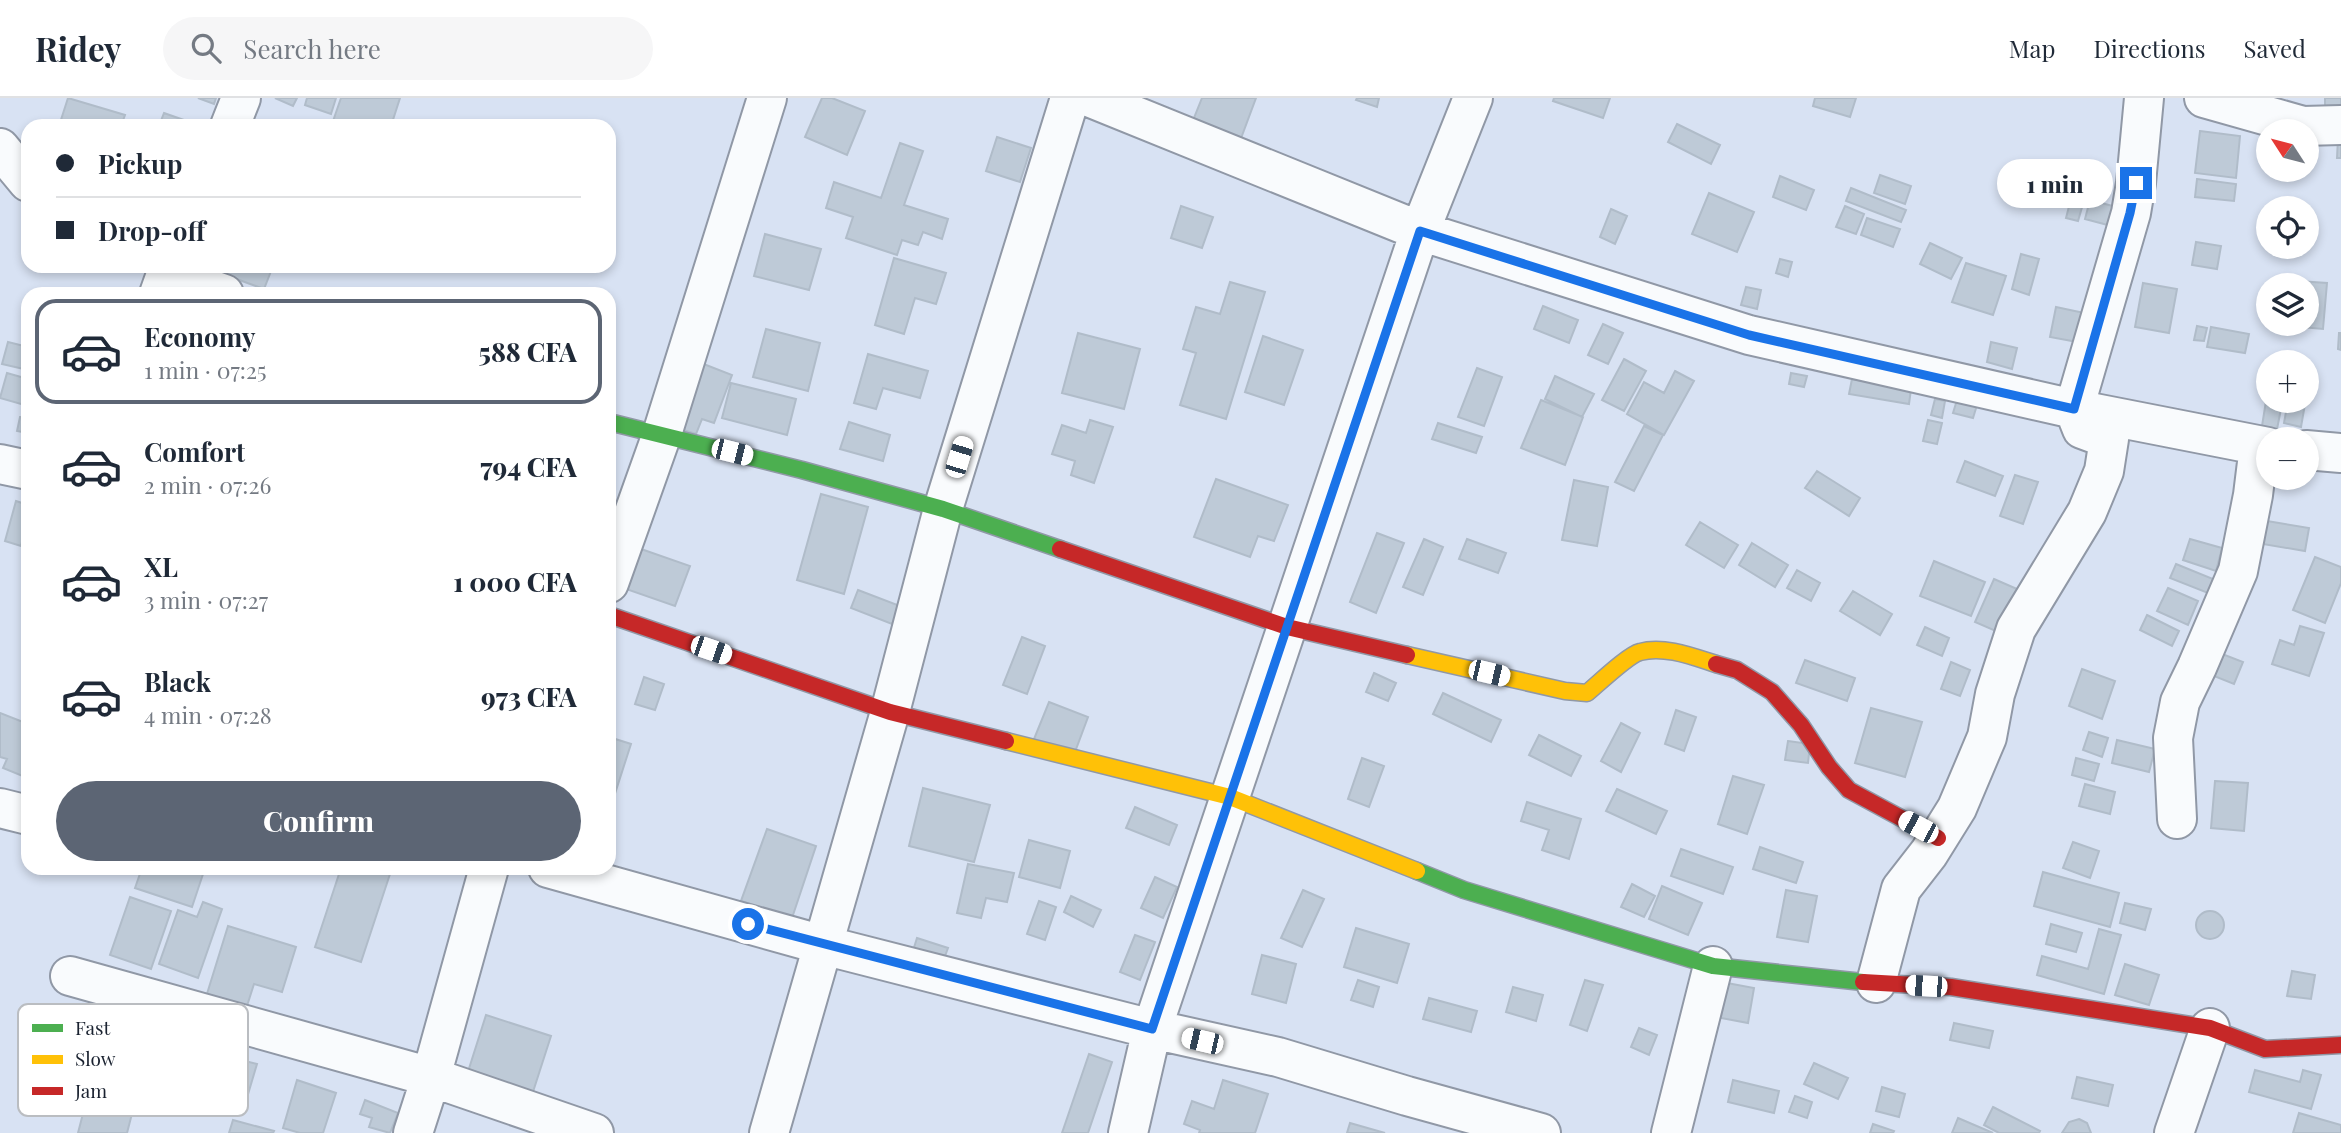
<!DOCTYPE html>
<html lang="en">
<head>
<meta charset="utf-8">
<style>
	:root { --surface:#fff; --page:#f6f6f7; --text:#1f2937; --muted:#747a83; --line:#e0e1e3; --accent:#5c6574 }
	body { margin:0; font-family:"Playfair Display",serif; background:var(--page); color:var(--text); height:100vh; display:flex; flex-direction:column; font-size:26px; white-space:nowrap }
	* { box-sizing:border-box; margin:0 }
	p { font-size:23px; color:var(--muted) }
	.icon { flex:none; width:38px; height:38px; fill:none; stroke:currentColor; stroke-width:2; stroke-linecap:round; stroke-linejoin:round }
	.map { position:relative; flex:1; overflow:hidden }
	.panel { position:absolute; left:21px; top:189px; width:595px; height:588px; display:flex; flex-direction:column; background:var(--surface); border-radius:21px; box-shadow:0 4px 10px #0003 }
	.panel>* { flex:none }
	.top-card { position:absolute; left:21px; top:21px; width:595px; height:154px; border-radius:21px; box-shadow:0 4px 10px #0003; display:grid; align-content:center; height:154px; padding:0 35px; background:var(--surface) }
	.needle { width:46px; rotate:306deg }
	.fabs { position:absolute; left:2256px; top:21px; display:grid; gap:14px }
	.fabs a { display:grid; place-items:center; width:63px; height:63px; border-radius:50%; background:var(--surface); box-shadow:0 4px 10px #0003; font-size:35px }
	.end { position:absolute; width:32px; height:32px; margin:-16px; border:9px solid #1a73e8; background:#fff; box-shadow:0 0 0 4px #fff }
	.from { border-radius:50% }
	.bubble { position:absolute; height:49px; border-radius:24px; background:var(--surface); box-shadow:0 4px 10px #0003; font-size:23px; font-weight:800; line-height:49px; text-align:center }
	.car { position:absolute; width:21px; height:42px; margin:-21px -10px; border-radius:9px; box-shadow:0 0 5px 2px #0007; background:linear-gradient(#fff 24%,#345 0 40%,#fff 0 76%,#345 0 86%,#fff 0) }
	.top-card b { display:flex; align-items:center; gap:24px; height:66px; font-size:26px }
	.top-card b+b { border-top:2px solid var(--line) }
	.top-card i { width:18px; height:18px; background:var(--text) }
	ul { padding:12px 0 0; list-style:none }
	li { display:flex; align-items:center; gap:21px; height:105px; margin:0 14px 10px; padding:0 21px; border:4px solid transparent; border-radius:21px }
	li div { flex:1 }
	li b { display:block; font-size:26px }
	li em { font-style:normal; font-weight:800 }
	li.on { border-color:var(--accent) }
	li>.icon { width:63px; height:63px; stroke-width:1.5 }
	.action { display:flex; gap:14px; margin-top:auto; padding:14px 35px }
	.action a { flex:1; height:80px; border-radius:42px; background:var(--accent); color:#fff; font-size:28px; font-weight:800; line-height:80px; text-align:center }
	header { display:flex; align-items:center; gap:42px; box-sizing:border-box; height:98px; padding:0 35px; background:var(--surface); border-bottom:2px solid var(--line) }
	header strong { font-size:33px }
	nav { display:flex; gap:38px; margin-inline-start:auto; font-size:24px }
	.search { width:490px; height:63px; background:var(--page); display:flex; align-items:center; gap:18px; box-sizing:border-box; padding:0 24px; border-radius:38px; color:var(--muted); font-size:26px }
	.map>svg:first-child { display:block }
	.building { fill:#becad7; stroke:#b0bcc9; stroke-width:2 }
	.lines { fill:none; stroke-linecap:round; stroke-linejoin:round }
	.street-casing { stroke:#9098a6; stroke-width:42 }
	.fast-casing { stroke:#9098a6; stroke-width:19 }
	.slow-casing { stroke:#9098a6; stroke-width:19 }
	.jam-casing { stroke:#9098a6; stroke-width:19 }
	.street { stroke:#f9fbfd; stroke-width:38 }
	.fast { stroke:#4caf50; stroke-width:16 }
	.slow { stroke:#ffc107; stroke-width:16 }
	.jam { stroke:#c62828; stroke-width:16 }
	.route { stroke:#1a73e8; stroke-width:9 }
	.key { fill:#fff; stroke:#babdc1; stroke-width:2 }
	.key-label { font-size:19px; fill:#1a2230 }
</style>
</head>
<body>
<header>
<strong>Ridey</strong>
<div class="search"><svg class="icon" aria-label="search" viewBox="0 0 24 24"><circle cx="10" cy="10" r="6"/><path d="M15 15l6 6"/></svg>Search here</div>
<nav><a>Map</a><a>Directions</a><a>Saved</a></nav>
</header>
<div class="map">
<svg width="2341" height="1035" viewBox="0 0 2341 1035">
	<rect width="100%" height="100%" fill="#d8e2f3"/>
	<path class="building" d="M68 0 125 17 121 28H59Z
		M198 0H216L214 6Z
		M275 0H297L293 8Z
		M307 0H336L331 16 305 7Z
		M341 0H400L391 28H338L332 26Z
		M822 0H832L865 13 847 57 805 39Z
		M1202 0H1256L1240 43 1192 25Z
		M1357 0H1379L1377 9 1356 2Z
		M1554 0H1610L1603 20 1553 3Z
		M1815 0H1856L1850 19 1813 8Z
		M2325 0H2341V14H2325Z
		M164 15 198 27 159 28Z
		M1677 26 1720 47 1711 66 1668 44Z
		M2200 33 2240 38 2236 80 2195 75Z
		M997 39 1031 50 1020 84 986 73Z
		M2338 40H2341V60H2337Z
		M900 45 923 53 904 107 948 121 942 141 923 134 918 147 902 142 897 157 846 140 853 119 826 110 834 84 881 100Z
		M1880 77 1911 88 1905 106 1874 95Z
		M1780 78 1814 92 1806 112 1773 99Z
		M2197 81 2236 86 2234 103 2195 99Z
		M1851 90 1906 112 1901 124 1846 103Z
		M1709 95 1754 114 1737 154 1692 136Z
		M2072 97 2085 99 2078 123 2066 120Z
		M2090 102 2124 111 2119 130 2085 121Z
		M1181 108 1213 119 1202 150 1171 140Z
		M1845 108 1864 116 1856 136 1836 129Z
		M1611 111 1627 118 1615 146 1600 139Z
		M1867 120 1900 131 1893 149 1861 137Z
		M765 136 821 151 809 192 754 178Z
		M2196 144 2221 148 2217 171 2192 167Z
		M1930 145 1962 160 1951 181 1920 166Z
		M2021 156 2039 161 2029 197 2012 191Z
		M894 160 946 175 936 206 915 200 904 236 875 227Z
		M1780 161 1792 164 1788 179 1776 175Z
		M1966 165 2006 178 1993 217 1952 204Z
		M213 168H273L264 191 212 172Z
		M2281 182 2327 185 2323 231 2277 227 2306 226V187H2281Z
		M1230 184 1265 194 1226 321 1180 307 1196 255 1183 251 1196 209 1220 216Z
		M2143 185 2177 191 2169 235 2135 229Z
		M1746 189 1761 192 1757 211 1741 207Z
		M1543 208 1578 222 1569 245 1534 231Z
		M2056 209 2089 216 2083 245 2050 239Z
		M1603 226 1623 235 1608 266 1588 257Z
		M2197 228 2207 230 2204 243 2194 242Z
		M2211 229 2249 236 2245 255 2207 249Z
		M766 231 820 245 808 293 753 279Z
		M1078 235 1140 251 1124 311 1062 295Z
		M2339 235H2341V252L2338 251Z
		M1263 238 1303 252 1284 307 1245 294Z
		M8 244 28 249V272L2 266Z
		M1991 244 2017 250 2012 271 1987 264Z
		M868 256 928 273 920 300 883 290 876 311 854 305Z
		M1624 261 1646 273 1624 313 1602 302Z
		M701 265 732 277 714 325 702 321 696 336 677 330Z
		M1477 270 1502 279 1484 328 1458 319Z
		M1675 273 1694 283 1664 337 1627 316 1644 284 1664 295Z
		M7 275 28 281V308L0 300Z
		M1791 275 1807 278 1804 289 1789 286Z
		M1555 278 1594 296 1582 319 1545 301Z
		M1852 281 1911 291 1909 306 1849 296Z
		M731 285 796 301 787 337 722 320Z
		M1935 301 1945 303 1942 320 1931 317Z
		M1541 302 1583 319 1565 367 1521 350Z
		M1957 302 1977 307 1973 320 1953 315Z
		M2266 303 2282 306 2277 331 2262 328Z
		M2288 303 2305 306 2301 329 2284 325Z
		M20 319 28 320V335L17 333Z
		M1090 322 1113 329 1094 385 1071 377 1075 363 1052 356 1062 327 1086 335Z
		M1928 322 1942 325 1937 346 1923 343Z
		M849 324 890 337 883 363 840 351Z
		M1438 325 1482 339 1476 355 1432 341Z
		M1644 328 1663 337 1634 393 1615 384Z
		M1965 363 2003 378 1995 398 1957 384Z
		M1817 373 1860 400 1849 418 1805 390Z
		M2015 377 2038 384 2023 426 2000 418Z
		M1216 381 1288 407 1274 443 1258 438 1250 459 1194 439Z
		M1574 382 1608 389 1597 448 1562 442Z
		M821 396 868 409 844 496 797 482Z
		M16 403 28 407V432L25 431 21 448 5 443Z
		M2261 422 2309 430 2305 453 2257 445Z
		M1700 424 1738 447 1724 470 1686 447Z
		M1377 435 1404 445 1376 515 1350 504Z
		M1424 441 1443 449 1423 497 1403 489Z
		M1467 441 1506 455 1498 475 1459 461Z
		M2190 441 2222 450 2216 473 2183 462Z
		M1752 445 1788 467 1775 489 1739 467Z
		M641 451 690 468 675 508 626 491Z
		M2315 459 2341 469V485L2325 525 2293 512Z
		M1934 463 1985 484 1971 518 1920 498Z
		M2176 466 2213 481 2208 495 2170 480Z
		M1797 472 1820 485 1811 503 1787 490Z
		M1994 481 2024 494 2005 537 1975 524Z
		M2168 490 2198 503 2188 527 2157 513Z
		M858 492 900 508 892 526 851 510Z
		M1853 493 1892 516 1880 537 1840 513Z
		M2147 517 2179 533 2172 548 2140 532Z
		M2300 528 2324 535 2309 578 2272 566 2280 542 2294 547Z
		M1925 529 1949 540 1942 558 1917 547Z
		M1022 539 1045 548 1027 596 1003 587Z
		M2217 554 2243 564 2234 586 2209 576Z
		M1805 562 1855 580 1847 603 1796 585Z
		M1951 564 1970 572 1960 598 1941 591Z
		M2082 571 2115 583 2102 621 2069 608Z
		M1374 575 1396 585 1388 603 1366 594Z
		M644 579 664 586 655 612 635 606Z
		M1443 595 1501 622 1491 644 1433 616Z
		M1049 604 1088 619 1072 662 1032 646Z
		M1871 610 1922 624 1905 679 1855 665Z
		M1676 612 1696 619 1684 653 1665 646Z
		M0 615 28 626V672L25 679 3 670 7 661 0 659Z
		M1621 625 1640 635 1621 674 1601 663Z
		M2089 634 2108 640 2102 659 2083 652Z
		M1539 637 1581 658 1571 678 1529 657Z
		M609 639 631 646 611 708H609Z
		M2117 642 2155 651 2149 674 2112 665Z
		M1788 643 1810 646 1808 665 1785 662Z
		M1362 660 1384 668 1369 709 1348 701Z
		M2076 660 2099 666 2094 683 2072 677Z
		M1733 678 1764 687 1747 736 1718 726Z
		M2215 683 2248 685 2244 733 2211 730Z
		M2085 686 2115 694 2110 716 2079 708Z
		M923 690 990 707 974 764 909 748Z
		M1617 691 1667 713 1656 736 1606 713Z
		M1527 704 1581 721 1569 761 1542 752 1549 732 1521 723Z
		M1135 709 1177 727 1169 747 1126 730Z
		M767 731 816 748 792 820 741 803Z
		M1029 742 1070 753 1060 790 1019 779Z
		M2073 744 2099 753 2090 780 2063 770Z
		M1760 749 1803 764 1796 785 1753 771Z
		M1681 751 1733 769 1723 796 1671 778Z
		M968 766 1014 775 1007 804 986 800 981 820 957 815Z
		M142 770H205L192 809 135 790Z
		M341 770H370L390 776 361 864 315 849Z
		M2043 774 2119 795 2110 829 2034 808Z
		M1155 779 1177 789 1163 820 1141 810Z
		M1632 786 1655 798 1644 819 1621 809Z
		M1662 788 1702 805 1688 837 1649 821Z
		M1303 792 1324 801 1302 849 1281 840Z
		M1786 792 1817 798 1808 844 1777 839Z
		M1071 798 1101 812 1093 829 1064 814Z
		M130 799 171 813 151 871 110 857Z
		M1039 803 1056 809 1045 842 1027 836Z
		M203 804 222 811 198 880 159 866 178 812 197 819Z
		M2125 805 2151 811 2145 832 2120 825Z
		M2196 827a14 14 0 1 1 28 0a14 14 0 1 1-28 0Z
		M2051 826 2082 835 2076 854 2046 846Z
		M228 828 296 849 282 894 254 886 246 911 206 899Z
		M1356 830 1409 846 1397 885 1344 869Z
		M2099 831 2121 837 2104 896 2037 877 2042 858 2088 871Z
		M1135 837 1155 844 1140 882 1120 874Z
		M917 840 948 850 941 869 911 859Z
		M1262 857 1296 866 1286 905 1252 896Z
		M2125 866 2159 877 2149 907 2115 897Z
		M2292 873 2315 877 2311 901 2287 898Z
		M1358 882 1379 889 1373 909 1351 902Z
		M1585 882 1603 887 1587 933 1570 927Z
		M1727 885 1754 890 1748 925 1721 920Z
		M1513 889 1543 897 1536 923 1506 914Z
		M1429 900 1477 913 1471 934 1423 921Z
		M486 917 551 938 531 1000 466 980Z
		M1954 925 1993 933 1989 950 1950 942Z
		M1639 930 1657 937 1649 957 1631 949Z
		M1089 956 1112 964 1088 1035H1062Z
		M245 963 257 966 246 1003 234 1000Z
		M96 965 142 977 127 1035H78Z
		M1814 965 1848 980 1838 1001 1804 986Z
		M2255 972 2300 984 2303 972 2321 977 2311 1011 2249 994Z
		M2077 979 2113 987 2108 1008 2072 1000Z
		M297 982 336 995 323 1035H300L283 1030Z
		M1223 982 1268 996 1255 1035H1199L1200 1032 1184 1026 1192 1003 1214 1011Z
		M1733 982 1779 993 1774 1015 1728 1004Z
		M1882 989 1905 996 1899 1019 1876 1013Z
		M1795 998 1812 1004 1807 1020 1789 1014Z
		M365 1002 398 1015 390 1035 369 1029 372 1020 360 1016Z
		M1993 1009 2040 1033 2039 1035H1999L1984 1027Z
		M2299 1015 2341 1027V1035H2293Z
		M1958 1020 1993 1035H1952Z
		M2079 1021 2087 1025 2091 1035H2062L2069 1024Z
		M233 1022 274 1033 273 1035H229Z
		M1350 1025 1385 1035H1347Z
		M1873 1026 1894 1033 1893 1035H1870Z"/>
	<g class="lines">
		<g class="street-casing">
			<path id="street" d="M1091 0 1420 133 1749 237 2074 311 2268 349
				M2204 0 2303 28 2341 27
				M230 28 241 0
				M0 50 28 84
				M179 168 207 190 224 196
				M159 196 169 168
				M2306 352 2341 355
				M0 366 28 372
				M609 485 662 336 767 0
				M0 710 28 717
				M2177 721 2173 640 2180 604 2197 569 2238 473 2253 397 2259 348
				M548 770 823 847 1152 931 1278 959 1407 998 1541 1035
				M70 878 431 979 594 1035
				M1876 885 1901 791 1929 755 1957 710 1987 639 1995 596 2016 531 2087 414 2104 373 2109 341 2082 331 2074 311 2131 115 2136 85 2144 0
				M413 1035 431 979 489 770
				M769 1035 890 614 943 411 1070 0
				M1128 1035 1152 931 1420 133 1473 0
				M1671 1035 1713 868
				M2174 1035 2210 930"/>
		</g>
		<g class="fast-casing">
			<path id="fast" d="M609 324 802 372 943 411 1060 451
				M1417 773 1464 792 1713 868 1863 884"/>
		</g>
		<g class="slow-casing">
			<path id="slow" d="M1407 557 1565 593 1587 595C1598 586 1628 557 1640 554 1664 547 1694 559 1716 566
				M1006 643 1230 699 1417 773"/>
		</g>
		<g class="jam-casing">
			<path id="jam" d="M1060 451 1287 529 1407 557
				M609 517 890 614 1006 643
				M1716 566 1737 572 1772 594 1801 627 1829 669 1849 692 1938 740
				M1863 884 1951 889 2210 930 2265 951 2341 947"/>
		</g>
		<use href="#street" class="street"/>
		<use href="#fast" class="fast"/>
		<use href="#slow" class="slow"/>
		<use href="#jam" class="jam"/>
	</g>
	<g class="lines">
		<path class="route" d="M748 826 1152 931 1420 133 1749 237 2074 311 2130 115 2136 85"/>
	</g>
	<rect x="18" y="906" width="230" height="112" rx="10" class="key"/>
	<rect x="32" y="926" width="31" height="8" fill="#4caf50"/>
	<rect x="32" y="957" width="31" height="9" fill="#ffc107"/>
	<rect x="32" y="989" width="31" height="8" fill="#c62828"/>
	<g class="key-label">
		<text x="75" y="937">Fast</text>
		<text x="75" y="968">Slow</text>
		<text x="75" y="1000">Jam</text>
	</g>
</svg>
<div class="fabs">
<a><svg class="needle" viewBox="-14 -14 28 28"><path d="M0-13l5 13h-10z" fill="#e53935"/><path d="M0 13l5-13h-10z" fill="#747a83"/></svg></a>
<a><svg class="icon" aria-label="locate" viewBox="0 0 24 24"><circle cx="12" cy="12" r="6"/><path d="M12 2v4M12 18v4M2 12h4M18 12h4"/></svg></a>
<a><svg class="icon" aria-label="layers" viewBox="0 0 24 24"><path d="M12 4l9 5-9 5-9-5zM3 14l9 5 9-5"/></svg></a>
<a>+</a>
<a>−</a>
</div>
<i class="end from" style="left:748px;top:826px"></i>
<i class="end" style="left:2136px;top:85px"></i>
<div class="bubble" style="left:1997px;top:61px;width:116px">1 min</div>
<i class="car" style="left:732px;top:354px;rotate:104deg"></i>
<i class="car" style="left:959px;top:359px;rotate:17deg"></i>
<i class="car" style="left:711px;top:552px;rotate:109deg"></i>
<i class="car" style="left:1489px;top:575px;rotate:103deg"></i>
<i class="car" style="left:1918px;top:729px;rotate:298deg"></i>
<i class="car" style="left:1926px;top:888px;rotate:273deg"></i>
<i class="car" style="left:1202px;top:943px;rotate:283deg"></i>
<div class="top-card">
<b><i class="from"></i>Pickup</b>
<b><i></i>Drop-off</b>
</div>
<section class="panel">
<ul>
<li class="on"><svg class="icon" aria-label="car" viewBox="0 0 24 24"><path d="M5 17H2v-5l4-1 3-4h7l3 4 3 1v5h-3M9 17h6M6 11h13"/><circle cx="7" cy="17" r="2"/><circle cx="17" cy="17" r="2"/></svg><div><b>Economy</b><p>1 min · 07:25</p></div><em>588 CFA</em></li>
<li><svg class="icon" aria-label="car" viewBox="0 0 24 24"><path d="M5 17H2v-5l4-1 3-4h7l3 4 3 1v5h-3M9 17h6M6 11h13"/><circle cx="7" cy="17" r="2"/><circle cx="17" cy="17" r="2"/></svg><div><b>Comfort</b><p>2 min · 07:26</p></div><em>794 CFA</em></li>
<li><svg class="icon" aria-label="car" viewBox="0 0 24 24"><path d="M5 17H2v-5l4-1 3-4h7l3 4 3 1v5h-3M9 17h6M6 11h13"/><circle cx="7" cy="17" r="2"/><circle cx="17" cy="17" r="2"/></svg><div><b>XL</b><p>3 min · 07:27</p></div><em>1 000 CFA</em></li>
<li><svg class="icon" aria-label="car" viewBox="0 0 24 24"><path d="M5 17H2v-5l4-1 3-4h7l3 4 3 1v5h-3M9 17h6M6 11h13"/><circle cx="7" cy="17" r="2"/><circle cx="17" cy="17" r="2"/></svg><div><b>Black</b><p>4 min · 07:28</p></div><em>973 CFA</em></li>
</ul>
<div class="action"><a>Confirm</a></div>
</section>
</div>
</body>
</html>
